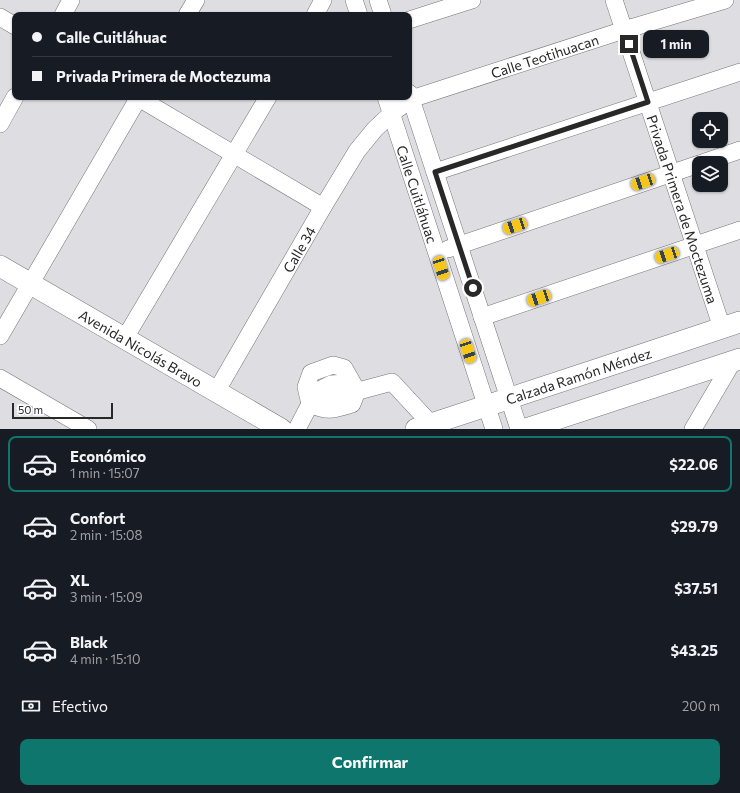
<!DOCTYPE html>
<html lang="es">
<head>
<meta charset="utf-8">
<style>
	:root { --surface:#171b24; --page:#242831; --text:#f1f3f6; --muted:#9ea1a6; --line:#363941; --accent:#0f766e }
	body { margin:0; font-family:Commissioner,sans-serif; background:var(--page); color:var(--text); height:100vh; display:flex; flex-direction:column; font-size:15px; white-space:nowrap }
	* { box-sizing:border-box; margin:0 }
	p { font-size:13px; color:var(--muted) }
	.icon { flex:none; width:22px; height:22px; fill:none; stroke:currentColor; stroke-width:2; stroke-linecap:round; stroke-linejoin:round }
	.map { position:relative; height:429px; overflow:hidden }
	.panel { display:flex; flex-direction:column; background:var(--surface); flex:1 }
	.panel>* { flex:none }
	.banner { position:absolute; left:12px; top:12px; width:400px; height:88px; border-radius:8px; box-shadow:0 1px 3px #0004; display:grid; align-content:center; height:88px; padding:0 20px; background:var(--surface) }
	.fabs { position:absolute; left:692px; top:112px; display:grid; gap:8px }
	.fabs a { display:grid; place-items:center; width:36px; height:36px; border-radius:8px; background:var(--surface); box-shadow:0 1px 3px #0004; font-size:20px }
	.scale { position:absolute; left:12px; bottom:10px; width:101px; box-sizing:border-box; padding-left:4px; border:2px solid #282829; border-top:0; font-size:11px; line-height:14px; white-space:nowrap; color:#282829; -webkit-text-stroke:3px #fff; paint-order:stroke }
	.end { position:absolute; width:18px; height:18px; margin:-9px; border:5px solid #282829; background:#fff; box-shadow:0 0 0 2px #fff }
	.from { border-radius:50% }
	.bubble { position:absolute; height:28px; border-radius:8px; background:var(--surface); box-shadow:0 1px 3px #0004; font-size:13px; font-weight:700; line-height:28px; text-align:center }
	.car { position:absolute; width:12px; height:24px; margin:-12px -6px; border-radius:5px; box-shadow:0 0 3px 1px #0007; background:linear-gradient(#f5c518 24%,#345 0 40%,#f5c518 0 76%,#345 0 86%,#f5c518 0) }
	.banner b { display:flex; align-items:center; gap:14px; height:38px; font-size:15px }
	.banner b+b { border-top:1px solid var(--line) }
	.banner i { width:10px; height:10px; background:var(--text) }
	ul { padding:7px 0 0; list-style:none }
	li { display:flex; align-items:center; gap:12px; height:56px; margin:0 8px 6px; padding:0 12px; border:2px solid transparent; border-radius:8px }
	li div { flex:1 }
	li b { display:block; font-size:15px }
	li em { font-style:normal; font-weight:700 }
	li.active { border-color:var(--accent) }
	li>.icon { width:36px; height:36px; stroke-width:1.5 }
	.pay { display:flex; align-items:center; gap:10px; height:44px; padding:0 20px; font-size:15px }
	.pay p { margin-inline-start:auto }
	.button { display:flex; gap:8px; margin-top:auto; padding:8px 20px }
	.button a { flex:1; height:46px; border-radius:8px; background:var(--accent); color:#fff; font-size:16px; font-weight:700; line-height:46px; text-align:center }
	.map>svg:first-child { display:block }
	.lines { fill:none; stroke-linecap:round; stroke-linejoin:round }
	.minor-casing { stroke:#757578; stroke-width:18 }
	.major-casing { stroke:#757578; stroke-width:22 }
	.minor { stroke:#fff; stroke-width:17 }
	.major { stroke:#fff; stroke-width:21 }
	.route { stroke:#282829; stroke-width:5 }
	.labels { text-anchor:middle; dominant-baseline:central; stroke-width:3.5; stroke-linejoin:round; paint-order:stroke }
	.street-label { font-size:14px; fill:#282829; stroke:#fff }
</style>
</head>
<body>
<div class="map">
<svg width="740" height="429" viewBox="0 0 740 429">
	<rect width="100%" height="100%" fill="#dedee2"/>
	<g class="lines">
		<g class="minor-casing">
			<g id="minor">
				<path d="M354 0 359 15"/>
				<path d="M378 0 383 15"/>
				<path id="s1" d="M614 0 722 328"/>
				<path d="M63 15 71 0"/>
				<path d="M187 15 196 0"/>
				<path d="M315 15 323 0"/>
				<path d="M0 17 15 26"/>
				<path d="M409 20 472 0"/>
				<path d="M409 93 519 429"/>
				<path d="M137 97 323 207"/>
				<path id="s2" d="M386 97 494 429"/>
				<path d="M0 124 15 97"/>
				<path d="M702 163 740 150"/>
				<path d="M435 172 740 72"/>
				<path d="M448 249 699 164"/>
				<path d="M482 317 740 230"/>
				<path d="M0 336 139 97"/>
				<path d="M125 338 268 97"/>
				<path d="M333 365 344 368 357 391 352 404C334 410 327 412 310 404L306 387 311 373Z"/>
				<path d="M0 378 88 429"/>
				<path id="s3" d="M216 392 323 207 357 151 375 129 391 114 411 99 624 30 725 0"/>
				<path d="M310 404 319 390 331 384 346 383 357 391"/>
				<path d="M297 429 310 404 392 382 431 424"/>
				<path d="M693 429 733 361"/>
			</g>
		</g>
		<g class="major-casing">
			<g id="major">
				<path id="s4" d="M0 266 281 429"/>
				<path id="s5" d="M416 429 641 355 740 322"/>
				<path d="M526 429 740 359"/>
			</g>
		</g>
		<use href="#minor" class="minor"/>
		<use href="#major" class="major"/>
	</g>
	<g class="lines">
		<path class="route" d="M473 288 435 172 648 102 629 44"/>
	</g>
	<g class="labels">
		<g class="street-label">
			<text stroke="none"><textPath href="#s3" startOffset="495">Calle Teotihuacan</textPath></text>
			<text stroke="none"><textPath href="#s2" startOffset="102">Calle Cuitláhuac</textPath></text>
			<text stroke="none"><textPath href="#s1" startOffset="220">Privada Primera de Moctezuma</textPath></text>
			<text stroke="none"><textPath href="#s3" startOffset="165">Calle 34</textPath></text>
			<text stroke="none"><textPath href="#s4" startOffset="163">Avenida Nicolás Bravo</textPath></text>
			<text stroke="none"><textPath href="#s5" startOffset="171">Calzada Ramón Méndez</textPath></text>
		</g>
	</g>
</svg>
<div class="fabs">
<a><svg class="icon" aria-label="locate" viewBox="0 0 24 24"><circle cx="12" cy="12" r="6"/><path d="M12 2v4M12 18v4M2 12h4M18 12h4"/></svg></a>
<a><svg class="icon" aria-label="layers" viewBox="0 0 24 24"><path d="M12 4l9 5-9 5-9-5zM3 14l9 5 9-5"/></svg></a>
</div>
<div class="scale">50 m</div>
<i class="end from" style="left:473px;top:288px"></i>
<i class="end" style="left:629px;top:44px"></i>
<div class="bubble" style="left:643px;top:30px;width:66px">1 min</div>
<i class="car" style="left:643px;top:182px;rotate:251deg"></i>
<i class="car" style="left:515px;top:226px;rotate:252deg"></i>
<i class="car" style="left:667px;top:255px;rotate:252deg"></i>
<i class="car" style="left:441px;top:268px;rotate:162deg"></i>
<i class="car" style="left:539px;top:298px;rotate:251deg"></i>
<i class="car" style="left:468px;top:351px;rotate:162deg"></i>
<div class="banner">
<b><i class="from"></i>Calle Cuitláhuac</b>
<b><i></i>Privada Primera de Moctezuma</b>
</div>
</div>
<section class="panel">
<ul>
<li class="active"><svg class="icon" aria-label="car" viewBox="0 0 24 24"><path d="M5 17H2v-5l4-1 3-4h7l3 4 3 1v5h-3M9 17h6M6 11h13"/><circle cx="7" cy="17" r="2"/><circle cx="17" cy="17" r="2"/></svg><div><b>Económico</b><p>1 min · 15:07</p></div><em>$22.06</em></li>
<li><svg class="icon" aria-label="car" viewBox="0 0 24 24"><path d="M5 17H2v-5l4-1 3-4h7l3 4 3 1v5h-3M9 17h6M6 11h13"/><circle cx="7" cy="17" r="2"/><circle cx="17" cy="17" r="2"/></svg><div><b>Confort</b><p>2 min · 15:08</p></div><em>$29.79</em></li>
<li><svg class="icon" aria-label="car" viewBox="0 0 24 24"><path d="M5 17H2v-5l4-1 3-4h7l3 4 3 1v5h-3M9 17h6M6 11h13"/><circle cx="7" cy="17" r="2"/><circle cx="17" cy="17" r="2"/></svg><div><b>XL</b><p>3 min · 15:09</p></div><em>$37.51</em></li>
<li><svg class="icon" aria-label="car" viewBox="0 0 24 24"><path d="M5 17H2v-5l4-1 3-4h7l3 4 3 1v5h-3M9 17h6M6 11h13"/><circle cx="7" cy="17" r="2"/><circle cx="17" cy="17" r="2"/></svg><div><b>Black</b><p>4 min · 15:10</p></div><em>$43.25</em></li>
</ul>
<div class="pay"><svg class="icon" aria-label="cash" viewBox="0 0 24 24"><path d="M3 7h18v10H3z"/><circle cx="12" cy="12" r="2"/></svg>Efectivo<p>200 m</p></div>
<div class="button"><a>Confirmar</a></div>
</section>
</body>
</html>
